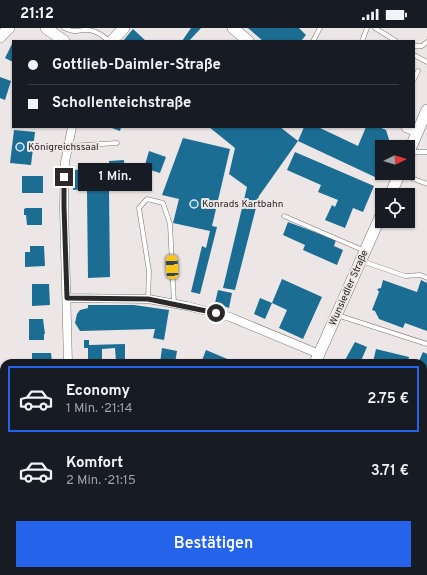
<!DOCTYPE html>
<html lang="de">
<head>
<meta charset="utf-8">
<style>
	:root { --surface:#171b24; --page:#242831; --text:#f1f3f6; --muted:#9ea1a6; --line:#363941; --accent:#2563eb }
	body { margin:0; font-family:Overpass,sans-serif; background:var(--page); color:var(--text); height:100vh; display:flex; flex-direction:column; font-size:15px; white-space:nowrap }
	* { box-sizing:border-box; margin:0 }
	p { font-size:13px; color:var(--muted) }
	.icon { flex:none; width:22px; height:22px; fill:none; stroke:currentColor; stroke-width:2; stroke-linecap:round; stroke-linejoin:round }
	.map { position:relative; flex:1; overflow:hidden }
	.details { position:absolute; left:0px; top:331px; width:427px; height:216px; display:flex; flex-direction:column; background:var(--surface); border-radius:12px 12px 0 0; box-shadow:0 1px 3px #0004 }
	.details>* { flex:none }
	.hud { position:absolute; left:12px; top:12px; width:403px; height:88px; border-radius:0px; box-shadow:0 1px 3px #0004; display:grid; align-content:center; height:88px; padding:0 16px; background:var(--surface) }
	.needle { width:26px; rotate:85deg }
	.buttons { position:absolute; left:375px; top:112px; display:grid; gap:8px }
	.buttons a { display:grid; place-items:center; width:40px; height:40px; border-radius:0px; background:var(--surface); box-shadow:0 1px 3px #0004; font-size:20px }
	.end { position:absolute; width:18px; height:18px; margin:-9px; border:5px solid #2a2828; background:#fff; box-shadow:0 0 0 2px #fff }
	.from { border-radius:50% }
	.bubble { position:absolute; height:28px; border-radius:0px; background:var(--surface); box-shadow:0 1px 3px #0004; font-size:13px; font-weight:600; line-height:28px; text-align:center }
	.car { position:absolute; width:12px; height:24px; margin:-12px -6px; border-radius:5px; box-shadow:0 0 3px 1px #0007; background:linear-gradient(#f5c518 24%,#345 0 40%,#f5c518 0 76%,#345 0 86%,#f5c518 0) }
	.hud b { display:flex; align-items:center; gap:14px; height:38px; font-size:15px }
	.hud b+b { border-top:1px solid var(--line) }
	.hud i { width:10px; height:10px; background:var(--text) }
	ul { padding:7px 0 0; list-style:none }
	li { display:flex; align-items:center; gap:12px; height:66px; margin:0 8px 6px; padding:0 8px; border:2px solid transparent; border-radius:0px }
	li div { flex:1 }
	li b { display:block; font-size:15px }
	li em { font-style:normal; font-weight:600 }
	li.active { border-color:var(--accent) }
	li>.icon { width:36px; height:36px; stroke-width:1.5 }
	.button { display:flex; gap:8px; margin-top:auto; padding:8px 16px }
	.button a { flex:1; height:46px; border-radius:0px; background:var(--accent); color:#fff; font-size:16px; font-weight:600; line-height:46px; text-align:center }
	.status { display:flex; justify-content:space-between; align-items:center; height:28px; padding:0 20px; background:var(--surface); direction:ltr }
	.status svg { height:11px; fill:currentColor }
	.map>svg:first-child { display:block }
	.green { fill:#fec0af }
	.building { fill:#1c6d93 }
	.lines { fill:none; stroke-linecap:round; stroke-linejoin:round }
	.lane-casing { stroke:#7a7675; stroke-width:5 }
	.street-casing { stroke:#7a7675; stroke-width:9 }
	.secondary-casing { stroke:#7a7675; stroke-width:12 }
	.path { stroke:#959191; stroke-width:1.5; stroke-dasharray:2 3; stroke-linecap:butt }
	.lane { stroke:#fff; stroke-width:4 }
	.street { stroke:#fff; stroke-width:8 }
	.secondary { stroke:#fff; stroke-width:11 }
	.route { stroke:#2a2828; stroke-width:5 }
	.poi-dot { fill:#207eab; stroke:#ece7e6; stroke-width:1.5 }
	.labels { text-anchor:middle; dominant-baseline:central; stroke-width:4; stroke-linejoin:round; paint-order:stroke }
	.poi-label { font-size:10px; fill:#2a2828; stroke:#ece7e6; text-anchor:start }
	.street-label { font-size:10px; fill:#2a2828; stroke:#ece7e6 }
</style>
</head>
<body>
<div class="status"><b>21:12</b><svg viewBox="0 0 49 12"><path d="M0 12V9h3v3zM5 12V6h3v6zM10 12V3h3v9zM15 12V0h3v12zM26 1h20v11H26zM47 4h2v5h-2z"/></svg></div>
<div class="map">
<svg width="427" height="547" viewBox="0 0 427 547">
	<rect width="100%" height="100%" fill="#ece7e6"/>
	<path class="green" d="M423 387 427 397V466L423 467Z"/>
	<path class="building" d="M191 0H201L189 13H182Z
		M248 0H299L306 7 301 13H263Z
		M133 1 146 13H123Z
		M13 14V34L5 30Z
		M0 49 11 53 5 72 0 70Z
		M109 99H121L120 103Z
		M209 99H280L298 113 259 168 235 262 223 260 247 159 229 146 235 120Z
		M304 99H318L358 118 366 99H379L386 102 391 118 382 119V139L377 150 298 113Z
		M14 102 35 104 31 137 10 135Z
		M183 110 230 121 212 198 217 199 200 266 191 264 202 218 206 220 210 203 173 195 179 171 162 167Z
		M149 123 166 129 160 145 144 140Z
		M295 124 374 158 363 184 353 180 345 200 325 192 332 177 335 179 338 172 318 164 321 157 287 142Z
		M124 132 125 148H110L109 133Z
		M88 141V161L73 162V142Z
		M22 148H43V165H22Z
		M87 163H109L110 249 88 250Z
		M26 180H42V197H27L26 187H24V181Z
		M288 194 336 212 334 218 343 222 337 237 303 222 305 217 283 207Z
		M30 218H44L45 238 25 239V224H30Z
		M282 251 322 269 303 311 279 300 287 282 272 275Z
		M383 252 417 264 421 252 427 255V303L405 295 403 300 379 291 375 283 372 282 379 264 377 261 381 260Z
		M32 256H49L50 277 32 278Z
		M218 262 232 265 229 280 215 275Z
		M260 270 272 275 265 291 254 286Z
		M88 277H134L169 282 164 312 153 310 155 301 80 303 75 295 77 286 80 282 88 280Z
		M29 291H43L45 306H44V312H29Z
		M84 312H89V317L125 316V333H116L115 320 102 321V335H88V320H84Z
		M355 314 367 319 360 335H352L345 332Z
		M162 320 177 323 175 335H160Z
		M376 321 409 329 408 335 373 334Z
		M206 322 237 335H201Z
		M423 324 427 326V342L423 340V335H418Z
		M32 325H51L52 335H32Z
		M74 543H121L126 547H79Z
		M143 543H165L161 547H148Z
		M239 543H256L257 547H240Z
		M381 543H419L420 547H382Z"/>
	<g class="lines">
		<g class="lane-casing">
			<path id="lane" d="M64 0C77 6 78 1 89 2 97 3 103 8 109 13
				M375 0 396 13
				M313 13 320 0
				M362 13 367 0
				M414 18H422L427 14
				M414 27 427 34
				M414 51 418 43
				M69 118 117 115
				M410 124H427
				M401 146 427 156
				M284 188 365 223
				M362 233 405 248 420 247 427 250
				M148 271 149 243 139 180 147 171 163 175 170 196 174 275
				M337 287 427 316
				M67 545 70 547"/>
		</g>
		<g class="street-casing">
			<path id="street" d="M67 270 148 271 187 278 230 289 319 326
				M68 335 64 179 65 134 72 99
				M222 543 226 547
				M46 547V543"/>
		</g>
		<g class="secondary-casing">
			<path id="secondary" d="M46 0 64 13
				M233 0 248 13
				M0 9 9 0
				M112 13 124 0
				M407 99 417 103
				M408 126 427 82
				M390 167 400 145
				M315 335 382 185
				M184 547 187 543"/>
		</g>
		<path class="path" d="M0 546H36"/>
		<use href="#lane" class="lane"/>
		<use href="#street" class="street"/>
		<use href="#secondary" class="secondary"/>
	</g>
	<g class="lines">
		<path class="route" d="M64 149V179L67 270 148 271 216 285"/>
	</g>
	<g class="poi-dot">
		<circle cx="20" cy="119" r="4"/>
		<circle cx="194" cy="176" r="4"/>
	</g>
	<g class="labels">
		<g class="poi-label">
			<text x="28" y="119">Königreichssaal</text>
			<text x="202" y="176">Konrads Kartbahn</text>
		</g>
		<g class="street-label">
			<text transform="translate(349 260) rotate(-66)">Wunsiedler Straße</text>
		</g>
	</g>
</svg>
<div class="buttons">
<a><svg class="needle" viewBox="-14 -14 28 28"><path d="M0-13l5 13h-10z" fill="#e53935"/><path d="M0 13l5-13h-10z" fill="#9ea1a6"/></svg></a>
<a><svg class="icon" aria-label="locate" viewBox="0 0 24 24"><circle cx="12" cy="12" r="6"/><path d="M12 2v4M12 18v4M2 12h4M18 12h4"/></svg></a>
</div>
<i class="end from" style="left:216px;top:285px"></i>
<i class="end" style="left:64px;top:149px"></i>
<div class="bubble" style="left:78px;top:135px;width:74px">1 Min.</div>
<i class="car" style="left:172px;top:239px;rotate:357deg"></i>
<div class="hud">
<b><i class="from"></i>Gottlieb-Daimler-Straße</b>
<b><i></i>Schollenteichstraße</b>
</div>
<section class="details">
<ul>
<li class="active"><svg class="icon" aria-label="car" viewBox="0 0 24 24"><path d="M5 17H2v-5l4-1 3-4h7l3 4 3 1v5h-3M9 17h6M6 11h13"/><circle cx="7" cy="17" r="2"/><circle cx="17" cy="17" r="2"/></svg><div><b>Economy</b><p>1 Min. · 21:14</p></div><em>2.75 €</em></li>
<li><svg class="icon" aria-label="car" viewBox="0 0 24 24"><path d="M5 17H2v-5l4-1 3-4h7l3 4 3 1v5h-3M9 17h6M6 11h13"/><circle cx="7" cy="17" r="2"/><circle cx="17" cy="17" r="2"/></svg><div><b>Komfort</b><p>2 Min. · 21:15</p></div><em>3.71 €</em></li>
</ul>
<div class="button"><a>Bestätigen</a></div>
</section>
</div>
</body>
</html>
